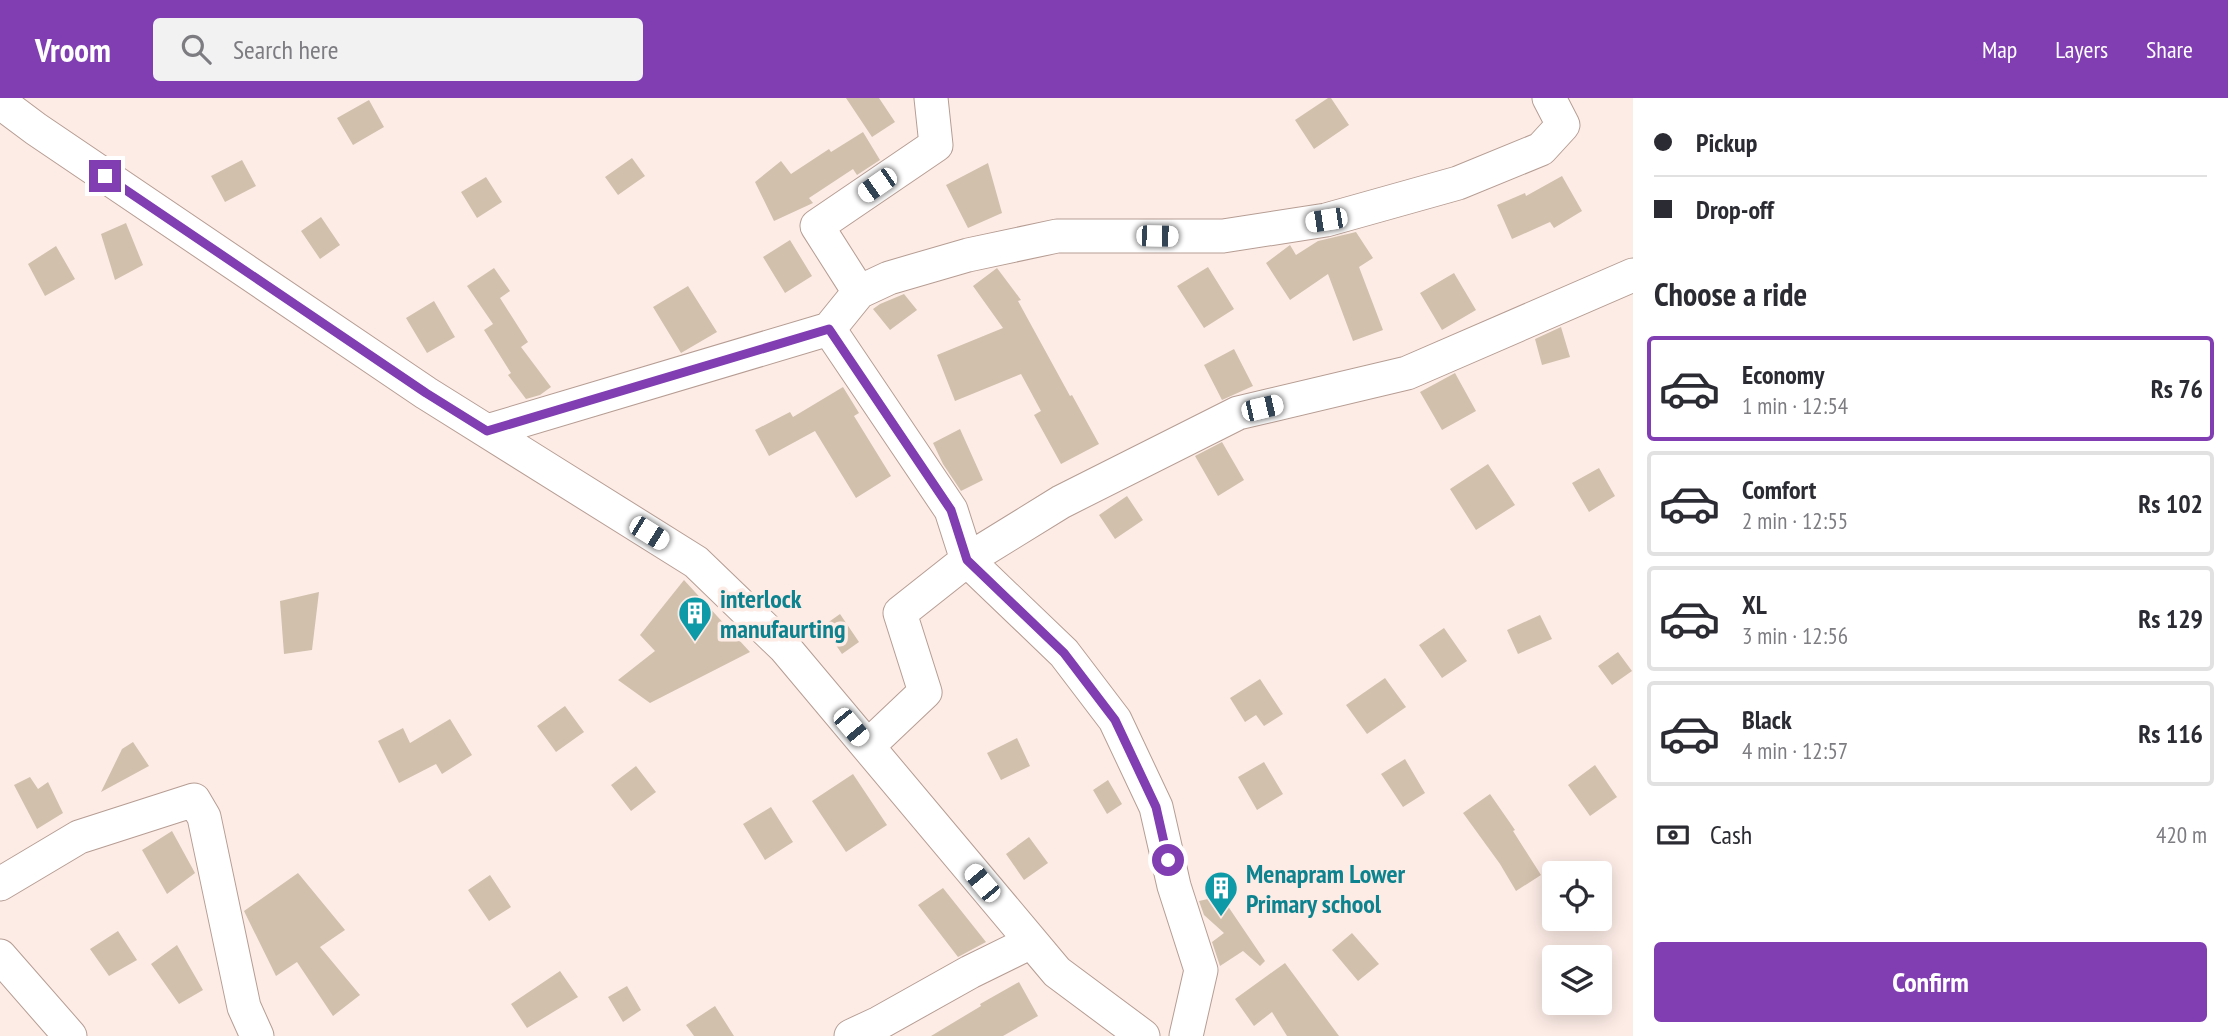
<!DOCTYPE html>
<html lang="en">
<head>
<meta charset="utf-8">
<style>
	:root { --surface:#fff; --page:#f2f2f3; --text:#2b2b33; --muted:#7c7c81; --line:#e1e1e2; --accent:#803eb2 }
	body { margin:0; font-family:"PT Sans Narrow",sans-serif; background:var(--page); color:var(--text); height:100vh; display:flex; flex-direction:column; font-size:26px; white-space:nowrap }
	* { box-sizing:border-box; margin:0 }
	p { font-size:23px; color:var(--muted) }
	.icon { flex:none; width:38px; height:38px; fill:none; stroke:currentColor; stroke-width:2; stroke-linecap:round; stroke-linejoin:round }
	.map { position:relative; flex:1; overflow:hidden }
	.sheet { display:flex; flex-direction:column; background:var(--surface); width:595px }
	.sheet>* { flex:none }
	.banner { display:grid; align-content:center; height:154px; padding:0 21px; background:var(--surface) }
	.buttons { position:absolute; left:1542px; top:763px; display:grid; gap:14px }
	.buttons a { display:grid; place-items:center; width:70px; height:70px; border-radius:7px; background:var(--surface); box-shadow:0 4px 18px #0003; font-size:35px }
	.end { position:absolute; width:32px; height:32px; margin:-16px; border:9px solid #803eb2; background:#fff; box-shadow:0 0 0 4px #fff }
	.from { border-radius:50% }
	.car { position:absolute; width:21px; height:42px; margin:-21px -10px; border-radius:9px; box-shadow:0 0 5px 2px #0007; background:linear-gradient(#fff 24%,#345 0 40%,#fff 0 76%,#345 0 86%,#fff 0) }
	.banner b { display:flex; align-items:center; gap:24px; height:66px; font-size:26px }
	.banner b+b { border-top:2px solid var(--line) }
	.banner i { width:18px; height:18px; background:var(--text) }
	ul { padding:0; list-style:none }
	li { display:flex; align-items:center; gap:21px; height:105px; margin:0 14px 10px; padding:0 7px; border:4px solid var(--line); border-radius:7px }
	li div { flex:1 }
	li b { display:block; font-size:26px }
	li em { font-style:normal; font-weight:600 }
	li.active { border-color:var(--accent) }
	li>.icon { width:63px; height:63px; stroke-width:1.5 }
	h2 { padding:0 21px; font-size:32px; line-height:84px }
	.pay { display:flex; align-items:center; gap:18px; height:77px; padding:0 21px; font-size:26px }
	.pay p { margin-inline-start:auto }
	.cta { display:flex; gap:14px; margin-top:auto; padding:14px 21px }
	.cta a { flex:1; height:80px; border-radius:7px; background:var(--accent); color:#fff; font-size:28px; font-weight:600; line-height:80px; text-align:center }
	header { display:flex; align-items:center; gap:42px; box-sizing:border-box; height:98px; padding:0 35px; background:var(--accent); color:#fff }
	header strong { font-size:33px }
	nav { display:flex; gap:38px; margin-inline-start:auto; font-size:24px }
	.search { width:490px; height:63px; background:var(--page); display:flex; align-items:center; gap:18px; box-sizing:border-box; padding:0 24px; border-radius:7px; color:var(--muted); font-size:26px }
	main { display:flex; flex:1; min-height:0 }
	.map>svg:first-child { display:block }
	.building { fill:#d1c0ac }
	.lines { fill:none; stroke-linecap:round; stroke-linejoin:round }
	.minor-casing { stroke:#b69d93; stroke-width:35 }
	.minor { stroke:#fff; stroke-width:33 }
	.route { stroke:#803eb2; stroke-width:9 }
	.labels { text-anchor:middle; dominant-baseline:central; stroke-width:7; stroke-linejoin:round; paint-order:stroke }
	.culture-label { font-size:26px; font-weight:bold; fill:#0d838f; stroke:#fdece6; text-anchor:start }
</style>
</head>
<body>
<header>
<strong>Vroom</strong>
<div class="search"><svg class="icon" aria-label="search" viewBox="0 0 24 24"><circle cx="10" cy="10" r="6"/><path d="M15 15l6 6"/></svg>Search here</div>
<nav><a>Map</a><a>Layers</a><a>Share</a></nav>
</header>
<main>
<div class="map">
<svg width="1633" height="938" viewBox="0 0 1633 938">
	<rect width="100%" height="100%" fill="#fdece6"/>
	<path class="building" d="M846 0H879L895 24 872 39Z
		M1328 0H1331L1349 27 1314 51 1295 22Z
		M369 2 384 29 353 47 337 20Z
		M863 34 880 62 857 77 853 71 809 100 813 105 774 123 755 84 781 63 791 76 829 51 831 54Z
		M632 60 645 78 618 97 605 79Z
		M242 62 256 88 225 104 211 78Z
		M988 65 1002 115 968 130 946 87Z
		M1562 78 1582 113 1554 130 1550 124 1512 141 1497 107 1525 95 1526 98Z
		M486 79 502 104 477 120 461 94Z
		M321 119 340 147 320 161 301 133Z
		M126 125 143 167 115 182 101 136Z
		M1356 134 1373 160 1359 169 1383 232 1353 243 1328 176 1290 202 1266 165 1290 147 1296 157 1318 143Z
		M790 142 812 178 785 195 763 159Z
		M56 148 75 181 45 198 28 166Z
		M1208 169 1234 211 1204 230 1177 188Z
		M494 170 510 193 500 200 528 244 521 249 551 289 540 297 526 301 508 277 511 275 484 232 493 226 467 188Z
		M997 170 1021 202 1018 203 1070 298 1072 297 1099 346 1061 366 1034 317 1041 313 1021 276 955 303 937 257 1003 230 973 188Z
		M1454 175 1476 212 1442 232 1420 195Z
		M688 188 717 234 681 255 653 209Z
		M904 196 917 212 890 232 873 211 880 206Z
		M434 203 455 239 427 255 406 220Z
		M1561 229 1570 259 1542 267 1535 241Z
		M1234 251 1253 288 1222 302 1204 267Z
		M1455 275 1476 313 1442 332 1420 294Z
		M843 289 859 315 854 318 891 378 856 400 815 333 769 358 755 332 790 314 793 319Z
		M960 331 983 382 961 393 943 366 933 345Z
		M1222 344 1244 382 1218 398 1195 358Z
		M1488 366 1515 407 1476 432 1450 391Z
		M1599 370 1615 398 1589 414 1572 385Z
		M1127 398 1143 422 1115 441 1099 417Z
		M684 482 750 554 650 605 618 582 655 553 640 537Z
		M319 494 312 552 284 556 280 503Z
		M840 516 859 544 842 556 823 528Z
		M1540 517 1552 541 1518 556 1507 532Z
		M1444 530 1467 563 1442 580 1419 547Z
		M1618 554 1632 573 1612 587 1598 568Z
		M1385 580 1406 609 1367 636 1346 607Z
		M1260 581 1283 616 1264 628 1256 617 1245 624 1230 600Z
		M565 608 584 634 556 654 537 628Z
		M450 621 472 657 442 676 436 666 399 685 378 643 403 630 410 645Z
		M1017 640 1030 668 1001 682 987 655Z
		M133 644 149 668 101 694 122 651Z
		M1405 661 1425 695 1403 709 1381 676Z
		M1264 664 1283 696 1257 712 1238 679Z
		M1595 667 1617 699 1590 718 1568 687Z
		M636 668 656 694 631 713 611 687Z
		M853 676 887 727 846 754 812 703Z
		M30 679 38 691 48 684 63 715 37 731 14 687Z
		M1108 682 1122 706 1107 716 1093 692Z
		M1490 696 1515 732 1513 733 1541 777 1516 793 1500 766 1463 715Z
		M771 709 793 744 765 762 743 726Z
		M172 733 195 775 167 796 142 752Z
		M1029 739 1048 765 1024 782 1006 756Z
		M298 775 345 832 320 849 360 897 333 918 297 864 276 878 244 813Z
		M490 777 511 809 489 823 468 792Z
		M943 790 986 844 958 859 918 807Z
		M1221 798 1265 863 1260 868 1243 853 1220 868 1212 844 1224 835 1204 817 1199 803Z
		M118 833 137 862 109 878 90 851Z
		M1352 835 1379 866 1358 883 1332 852Z
		M177 847 203 892 179 906 151 866Z
		M1285 865 1339 938H1287L1272 914 1254 928 1235 901Z
		M560 873 578 899 527 930 511 906Z
		M1019 884 1038 918 1003 938H931L981 908 980 906Z
		M627 888 641 912 623 924 608 899Z
		M715 908 734 938H694L686 927Z"/>
	<g class="lines">
		<g class="minor-casing">
			<path id="minor" d="M0 4 36 31 426 295 696 464 785 550 1057 874 1143 938
				M859 194 817 128 936 47 931 0
				M829 231 951 412 967 462 1064 555 1115 622 1156 709 1174 788 1201 872 1186 938
				M487 333 829 231 859 194 889 180 968 157 1057 138H1223L1326 122 1458 85 1541 51 1563 27 1549 0
				M868 648 925 594 900 515 967 462 1061 404 1238 315 1407 275 1633 177
				M0 786 79 739 194 702 204 719 244 909 257 938
				M0 858 70 938
				M851 938 879 925 970 874 1031 844"/>
		</g>
		<use href="#minor" class="minor"/>
	</g>
	<g class="lines">
		<path class="route" d="M105 78 426 295 487 333 829 231 951 412 967 462 1064 555 1115 622 1156 709 1168 762"/>
	</g>
	<defs>
		<g id="building-pin" transform="scale(1.75)"><path d="M0 17L-7.5 6A9.5 9.5 0 1 1 7.5 6Z" fill="#0f9aa8" stroke="#fdece6"/><path d="M-4-6H4V6H1V3H-1V6H-4ZM-2.5-4.3h1.7v1.8h-1.7ZM.8-4.3h1.7v1.8H.8ZM-2.5-1h1.7V.8h-1.7ZM.8-1h1.7V.8H.8Z" fill="#fff"/></g>
	</defs>
	<g fill-rule="evenodd">
		<use href="#building-pin" x="695" y="515"/>
		<use href="#building-pin" x="1221" y="790"/>
	</g>
	<g class="labels">
		<g class="culture-label">
			<text x="720" y="500">interlock<tspan x="720" dy="30">manufaurting</tspan></text>
			<text x="1246" y="775">Menapram Lower<tspan x="1246" dy="30">Primary school</tspan></text>
		</g>
	</g>
</svg>
<div class="buttons">
<a><svg class="icon" aria-label="locate" viewBox="0 0 24 24"><circle cx="12" cy="12" r="6"/><path d="M12 2v4M12 18v4M2 12h4M18 12h4"/></svg></a>
<a><svg class="icon" aria-label="layers" viewBox="0 0 24 24"><path d="M12 4l9 5-9 5-9-5zM3 14l9 5 9-5"/></svg></a>
</div>
<i class="end from" style="left:1168px;top:762px"></i>
<i class="end" style="left:105px;top:78px"></i>
<i class="car" style="left:877px;top:87px;rotate:235deg"></i>
<i class="car" style="left:1326px;top:122px;rotate:261deg"></i>
<i class="car" style="left:1157px;top:138px;rotate:91deg"></i>
<i class="car" style="left:1262px;top:310px;rotate:77deg"></i>
<i class="car" style="left:649px;top:435px;rotate:122deg"></i>
<i class="car" style="left:851px;top:629px;rotate:140deg"></i>
<i class="car" style="left:982px;top:785px;rotate:320deg"></i>
</div>
<section class="sheet">
<div class="banner">
<b><i class="from"></i>Pickup</b>
<b><i></i>Drop-off</b>
</div>
<h2>Choose a ride</h2>
<ul>
<li class="active"><svg class="icon" aria-label="car" viewBox="0 0 24 24"><path d="M5 17H2v-5l4-1 3-4h7l3 4 3 1v5h-3M9 17h6M6 11h13"/><circle cx="7" cy="17" r="2"/><circle cx="17" cy="17" r="2"/></svg><div><b>Economy</b><p>1 min · 12:54</p></div><em>Rs 76</em></li>
<li><svg class="icon" aria-label="car" viewBox="0 0 24 24"><path d="M5 17H2v-5l4-1 3-4h7l3 4 3 1v5h-3M9 17h6M6 11h13"/><circle cx="7" cy="17" r="2"/><circle cx="17" cy="17" r="2"/></svg><div><b>Comfort</b><p>2 min · 12:55</p></div><em>Rs 102</em></li>
<li><svg class="icon" aria-label="car" viewBox="0 0 24 24"><path d="M5 17H2v-5l4-1 3-4h7l3 4 3 1v5h-3M9 17h6M6 11h13"/><circle cx="7" cy="17" r="2"/><circle cx="17" cy="17" r="2"/></svg><div><b>XL</b><p>3 min · 12:56</p></div><em>Rs 129</em></li>
<li><svg class="icon" aria-label="car" viewBox="0 0 24 24"><path d="M5 17H2v-5l4-1 3-4h7l3 4 3 1v5h-3M9 17h6M6 11h13"/><circle cx="7" cy="17" r="2"/><circle cx="17" cy="17" r="2"/></svg><div><b>Black</b><p>4 min · 12:57</p></div><em>Rs 116</em></li>
</ul>
<div class="pay"><svg class="icon" aria-label="cash" viewBox="0 0 24 24"><path d="M3 7h18v10H3z"/><circle cx="12" cy="12" r="2"/></svg>Cash<p>420 m</p></div>
<div class="cta"><a>Confirm</a></div>
</section>
</main>
</body>
</html>
